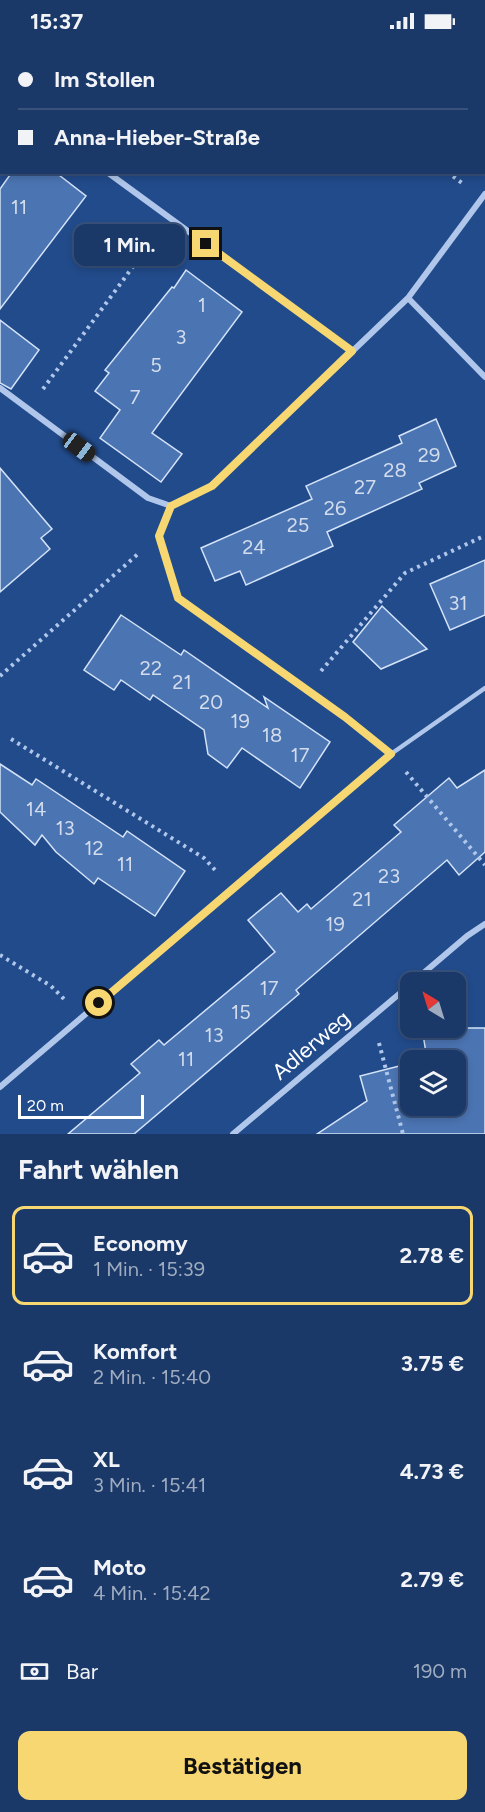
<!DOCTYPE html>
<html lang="de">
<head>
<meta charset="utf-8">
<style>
	:root { --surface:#1a3868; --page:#274371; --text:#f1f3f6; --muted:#9facc0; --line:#38527c; --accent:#f6d772 }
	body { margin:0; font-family:Figtree,sans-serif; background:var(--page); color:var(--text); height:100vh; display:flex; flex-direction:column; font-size:22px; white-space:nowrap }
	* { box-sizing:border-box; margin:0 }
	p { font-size:20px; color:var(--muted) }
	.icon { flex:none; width:33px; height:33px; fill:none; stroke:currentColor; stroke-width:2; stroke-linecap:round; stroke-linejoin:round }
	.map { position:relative; height:1092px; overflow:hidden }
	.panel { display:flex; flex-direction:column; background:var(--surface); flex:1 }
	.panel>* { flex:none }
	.guide { position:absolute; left:0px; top:0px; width:486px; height:132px; box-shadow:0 3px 9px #0003,0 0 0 2px var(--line); display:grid; align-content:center; height:132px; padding:0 18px; background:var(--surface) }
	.needle { width:39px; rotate:322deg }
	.buttons { position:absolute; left:400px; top:930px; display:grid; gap:12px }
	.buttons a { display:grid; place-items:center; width:66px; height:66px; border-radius:12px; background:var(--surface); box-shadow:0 3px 9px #0003,0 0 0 2px var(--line); font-size:30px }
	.scale { position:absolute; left:18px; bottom:15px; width:126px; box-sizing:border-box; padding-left:6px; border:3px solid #fff; border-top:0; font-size:16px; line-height:21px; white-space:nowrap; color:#fff; -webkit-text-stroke:4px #224b8b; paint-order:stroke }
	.end { position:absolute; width:27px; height:27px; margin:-14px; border:8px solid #f6d772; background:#111; box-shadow:0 0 0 3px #111 }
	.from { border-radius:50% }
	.bubble { position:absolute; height:42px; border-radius:12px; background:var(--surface); box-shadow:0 3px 9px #0003,0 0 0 2px var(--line); font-size:20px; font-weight:700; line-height:42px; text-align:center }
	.car { position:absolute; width:18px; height:36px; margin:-18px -9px; border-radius:8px; box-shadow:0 0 4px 2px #0007; background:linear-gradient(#222 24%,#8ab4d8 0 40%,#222 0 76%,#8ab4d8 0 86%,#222 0) }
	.guide b { display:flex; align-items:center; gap:21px; height:57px; font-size:22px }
	.guide b+b { border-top:2px solid var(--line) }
	.guide i { width:15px; height:15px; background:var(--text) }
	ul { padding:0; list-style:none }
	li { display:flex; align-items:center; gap:18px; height:99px; margin:0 12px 9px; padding:0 6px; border:3px solid transparent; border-radius:12px }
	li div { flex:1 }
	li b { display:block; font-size:22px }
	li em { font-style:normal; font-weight:700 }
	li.current { border-color:var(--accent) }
	li>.icon { width:54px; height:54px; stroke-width:1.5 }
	h2 { padding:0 18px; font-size:27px; line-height:72px }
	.pay { display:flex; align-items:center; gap:15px; height:66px; padding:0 18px; font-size:22px }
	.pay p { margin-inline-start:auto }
	.button { display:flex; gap:12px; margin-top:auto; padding:12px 18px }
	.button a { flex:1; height:69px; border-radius:12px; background:var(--accent); color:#111; font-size:24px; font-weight:700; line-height:69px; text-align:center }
	.status { display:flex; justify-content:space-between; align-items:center; height:42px; padding:0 30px; background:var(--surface); direction:ltr }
	.status svg { height:16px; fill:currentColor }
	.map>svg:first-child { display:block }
	.green { fill:#3664a8 }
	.building { fill:#4b74b2; stroke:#d4e3f8; stroke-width:1.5 }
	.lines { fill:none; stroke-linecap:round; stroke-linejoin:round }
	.path { stroke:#b0c7eb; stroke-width:4; stroke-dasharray:3 4.5; stroke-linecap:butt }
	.service { stroke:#b0c7eb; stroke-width:4.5 }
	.minor { stroke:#b0c7eb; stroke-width:6 }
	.route { stroke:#f6d772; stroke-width:8 }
	.labels { text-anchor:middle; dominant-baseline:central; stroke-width:5; stroke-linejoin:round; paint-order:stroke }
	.number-label { font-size:20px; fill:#d2dcec }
	.street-label { font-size:22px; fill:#fff; stroke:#224b8b }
</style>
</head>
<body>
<div class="status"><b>15:37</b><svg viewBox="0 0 49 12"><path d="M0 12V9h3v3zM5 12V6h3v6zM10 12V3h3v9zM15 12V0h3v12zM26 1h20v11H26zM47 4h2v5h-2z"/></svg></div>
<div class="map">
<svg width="485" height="1092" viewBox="0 0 485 1092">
	<rect width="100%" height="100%" fill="#224b8b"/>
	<path class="green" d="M0 0H72L71 2H2L1 41 0 39Z"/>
	<path class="building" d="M12 130H55L86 154 0 267V147Z
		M186 228 242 270 152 391 182 412 161 440 100 396 120 368 95 349 109 331 105 328 172 245 174 246Z
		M0 278 39 308 11 347 0 341Z
		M436 377 456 424 419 441 422 447 327 490 333 504 246 543 240 529 215 539 201 506 312 457 306 444 402 401 399 394Z
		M0 426 52 487 41 496 50 507 0 550Z
		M485 518V573L450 588 430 542Z
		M382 564 427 607 381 627 353 600Z
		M121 573 181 613 184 608 268 666 264 655 330 700 300 746 242 706 227 726 208 712 204 688 153 653 150 658 121 638 114 648 84 628Z
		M0 722 32 743 36 737 123 795 127 789 185 829 155 874 98 836 94 842 56 810 42 793 35 803 0 770Z
		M485 728V810L459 833 447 818 296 948 299 952 134 1092H68L140 1031 131 1022 159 998 164 1003 275 910 248 878 281 851 298 870 307 862 311 867 401 790 394 783 449 736 457 746Z
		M422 986H485V1092H317L367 1059 360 1034 411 1021V1064H456V1018H420L427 1017Z"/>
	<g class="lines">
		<path class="path" d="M80 2 81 0
			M280 2 281 0
			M447 130 462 141
			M43 347 154 196
			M321 629 405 531 484 494
			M0 634 139 511
			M11 697 204 816 216 829
			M406 730 485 823
			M0 913 51 944 65 958
			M379 1001 403 1092"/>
		<path class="service" d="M391 712 485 646"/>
		<path class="minor" d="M0 82H2
			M107 130 352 309
			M408 256 485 335
			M0 346 148 456 171 464 212 444 408 256 485 152
			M413 940 467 894 485 882
			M0 1045 391 712 345 675 178 556 159 494 171 464
			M233 1092 411 942"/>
	</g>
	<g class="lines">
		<path class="route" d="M99 961 391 712 345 675 178 556 159 494 171 464 212 444 352 309 206 202"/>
	</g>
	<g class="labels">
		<g class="number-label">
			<text x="19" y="165">11</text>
			<text x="202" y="263">1</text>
			<text x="181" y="295">3</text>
			<text x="156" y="323">5</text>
			<text x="135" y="355">7</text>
			<text x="429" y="413">29</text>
			<text x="395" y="428">28</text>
			<text x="365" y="445">27</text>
			<text x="335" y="466">26</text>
			<text x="298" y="483">25</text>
			<text x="254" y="505">24</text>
			<text x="458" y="561">31</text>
			<text x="151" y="626">22</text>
			<text x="182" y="640">21</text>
			<text x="211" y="660">20</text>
			<text x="240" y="679">19</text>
			<text x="272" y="693">18</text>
			<text x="300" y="713">17</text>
			<text x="36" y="767">14</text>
			<text x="65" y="786">13</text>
			<text x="94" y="806">12</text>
			<text x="125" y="822">11</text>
			<text x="389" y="834">23</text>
			<text x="362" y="857">21</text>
			<text x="335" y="882">19</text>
			<text x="269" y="946">17</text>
			<text x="241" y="970">15</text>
			<text x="214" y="993">13</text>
			<text x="186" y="1017">11</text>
		</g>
		<g class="street-label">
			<text transform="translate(311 1003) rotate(-40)">Adlerweg</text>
		</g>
	</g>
</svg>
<div class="buttons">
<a><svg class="needle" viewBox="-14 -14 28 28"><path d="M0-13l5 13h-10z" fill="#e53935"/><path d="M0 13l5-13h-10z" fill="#9facc0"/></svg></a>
<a><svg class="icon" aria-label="layers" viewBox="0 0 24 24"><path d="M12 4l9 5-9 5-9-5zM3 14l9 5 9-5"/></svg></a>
</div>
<div class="scale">20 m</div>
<i class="end from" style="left:99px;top:961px"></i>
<i class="end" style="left:206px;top:202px"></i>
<div class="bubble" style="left:74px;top:182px;width:111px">1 Min.</div>
<i class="car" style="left:79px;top:405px;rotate:127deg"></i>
<div class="guide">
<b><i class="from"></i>Im Stollen</b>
<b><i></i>Anna-Hieber-Straße</b>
</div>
</div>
<section class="panel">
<h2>Fahrt wählen</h2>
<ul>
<li class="current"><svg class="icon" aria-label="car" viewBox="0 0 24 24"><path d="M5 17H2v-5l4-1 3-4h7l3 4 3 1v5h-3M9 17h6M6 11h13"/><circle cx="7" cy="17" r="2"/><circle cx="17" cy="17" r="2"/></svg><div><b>Economy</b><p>1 Min. · 15:39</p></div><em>2.78 €</em></li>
<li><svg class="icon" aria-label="car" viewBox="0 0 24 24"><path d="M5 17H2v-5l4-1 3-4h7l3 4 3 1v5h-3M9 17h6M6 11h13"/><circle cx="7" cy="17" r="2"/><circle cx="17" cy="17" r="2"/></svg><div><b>Komfort</b><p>2 Min. · 15:40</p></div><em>3.75 €</em></li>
<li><svg class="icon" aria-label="car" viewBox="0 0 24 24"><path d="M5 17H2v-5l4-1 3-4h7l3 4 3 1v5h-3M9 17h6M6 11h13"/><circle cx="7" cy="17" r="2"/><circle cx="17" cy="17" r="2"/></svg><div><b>XL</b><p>3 Min. · 15:41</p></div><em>4.73 €</em></li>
<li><svg class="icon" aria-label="car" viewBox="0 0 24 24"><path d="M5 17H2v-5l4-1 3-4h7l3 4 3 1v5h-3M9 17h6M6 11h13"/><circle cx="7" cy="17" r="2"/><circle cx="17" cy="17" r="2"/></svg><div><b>Moto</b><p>4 Min. · 15:42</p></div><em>2.79 €</em></li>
</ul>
<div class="pay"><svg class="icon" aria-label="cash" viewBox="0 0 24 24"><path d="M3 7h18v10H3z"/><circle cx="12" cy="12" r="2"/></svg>Bar<p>190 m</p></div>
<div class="button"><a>Bestätigen</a></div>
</section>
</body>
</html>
